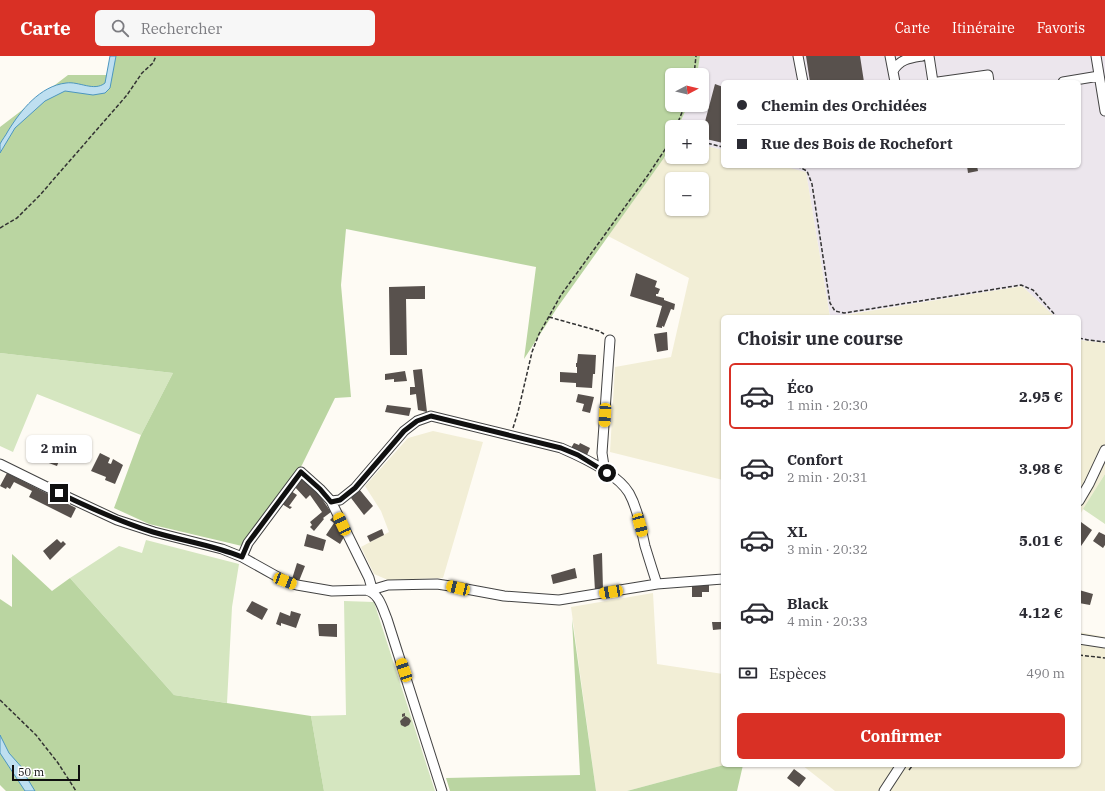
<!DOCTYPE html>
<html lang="fr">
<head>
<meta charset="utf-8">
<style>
	:root { --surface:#fff; --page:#f7f7f7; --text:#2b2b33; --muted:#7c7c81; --line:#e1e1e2; --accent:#d93025 }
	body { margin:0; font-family:"IBM Plex Serif",serif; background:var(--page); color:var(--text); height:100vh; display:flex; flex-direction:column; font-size:15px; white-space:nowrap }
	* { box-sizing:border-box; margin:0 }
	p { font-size:13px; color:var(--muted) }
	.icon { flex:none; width:22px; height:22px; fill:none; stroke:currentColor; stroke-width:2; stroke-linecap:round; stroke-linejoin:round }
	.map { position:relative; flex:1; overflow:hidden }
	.details { position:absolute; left:721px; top:259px; width:360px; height:452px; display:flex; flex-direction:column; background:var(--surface); border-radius:6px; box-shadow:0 1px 3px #0004 }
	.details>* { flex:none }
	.hud { position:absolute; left:721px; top:24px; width:360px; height:88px; border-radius:6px; box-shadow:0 1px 3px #0004; display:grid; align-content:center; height:88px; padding:0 16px; background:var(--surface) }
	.needle { width:26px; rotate:83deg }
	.tools { position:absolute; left:665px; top:12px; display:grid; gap:8px }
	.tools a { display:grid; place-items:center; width:44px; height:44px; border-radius:6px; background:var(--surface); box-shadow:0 1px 3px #0004; font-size:20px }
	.scale { position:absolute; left:12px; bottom:10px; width:68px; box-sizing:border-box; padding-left:4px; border:2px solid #101010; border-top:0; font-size:11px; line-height:14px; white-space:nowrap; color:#101010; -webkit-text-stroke:3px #fff; paint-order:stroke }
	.end { position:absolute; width:18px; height:18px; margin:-9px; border:5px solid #101010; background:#fff; box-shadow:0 0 0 2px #fff }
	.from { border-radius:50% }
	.bubble { position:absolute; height:28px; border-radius:6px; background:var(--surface); box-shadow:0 1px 3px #0004; font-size:13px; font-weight:800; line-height:28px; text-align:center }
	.car { position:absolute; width:12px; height:24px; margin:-12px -6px; border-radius:5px; box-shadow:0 0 3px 1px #0007; background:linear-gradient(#f5c518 24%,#345 0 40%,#f5c518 0 76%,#345 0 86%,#f5c518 0) }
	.hud b { display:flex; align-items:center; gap:14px; height:38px; font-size:15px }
	.hud b+b { border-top:1px solid var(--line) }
	.hud i { width:10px; height:10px; background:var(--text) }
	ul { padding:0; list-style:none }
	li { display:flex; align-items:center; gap:12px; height:66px; margin:0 8px 6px; padding:0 8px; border:2px solid transparent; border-radius:6px }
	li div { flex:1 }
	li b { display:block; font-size:15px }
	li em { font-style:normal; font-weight:800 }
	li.current { border-color:var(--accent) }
	li>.icon { width:36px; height:36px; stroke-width:1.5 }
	h2 { padding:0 16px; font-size:18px; line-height:48px }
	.pay { display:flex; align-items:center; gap:10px; height:44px; padding:0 16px; font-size:15px }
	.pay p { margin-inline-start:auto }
	.primary-button { display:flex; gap:8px; margin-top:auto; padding:8px 16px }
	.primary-button a { flex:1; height:46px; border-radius:6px; background:var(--accent); color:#fff; font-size:16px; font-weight:800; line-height:46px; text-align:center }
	header { display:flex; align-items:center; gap:24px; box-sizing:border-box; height:56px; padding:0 20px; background:var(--accent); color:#fff }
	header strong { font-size:19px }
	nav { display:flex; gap:22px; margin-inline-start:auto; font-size:14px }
	.search { width:280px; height:36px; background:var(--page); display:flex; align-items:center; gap:10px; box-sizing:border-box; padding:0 14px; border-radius:6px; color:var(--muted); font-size:15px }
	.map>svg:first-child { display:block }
	.industrial { fill:#ece6ed }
	.farmland { fill:#f2eed6; fill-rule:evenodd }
	.green { fill:#d5e6c0 }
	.forest { fill:#bad5a1 }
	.water { fill:#bedff0; stroke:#4c96bf }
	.building { fill:#58514d }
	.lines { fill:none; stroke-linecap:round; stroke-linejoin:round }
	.minor-casing { stroke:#434343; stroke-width:11 }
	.path { stroke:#323232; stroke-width:1.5; stroke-dasharray:4 2; stroke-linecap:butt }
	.minor { stroke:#fff; stroke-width:9 }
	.route { stroke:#101010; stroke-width:5 }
</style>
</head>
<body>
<header>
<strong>Carte</strong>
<div class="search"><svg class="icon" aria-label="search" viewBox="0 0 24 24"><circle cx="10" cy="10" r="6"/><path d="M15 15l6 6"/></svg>Rechercher</div>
<nav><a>Carte</a><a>Itinéraire</a><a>Favoris</a></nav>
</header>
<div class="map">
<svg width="1105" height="735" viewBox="0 0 1105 735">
	<rect width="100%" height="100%" fill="#fefbf4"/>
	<path class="industrial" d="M700 0H1105V287L1079 284V261H1055L1022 230 830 261 806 117 782 110H1079V26H723V94L702 89V71H678L688 49H702V19H697Z"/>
	<path class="farmland" d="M702 89 723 94V110H782L806 116 830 261H723V424L610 396 615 311 671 301 689 222 608 180 664 102 672 99V101H702ZM672 123H702V153H672Z
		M1022 230 1055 261H833Z
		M1079 284 1105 287V418L1079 460Z
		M433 375 483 386 443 522 388 524 374 518 361 491 389 476 381 455 365 430 408 382Z
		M653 537 657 608 723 618 724 709 627 735H596L571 551Z
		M1079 576 1105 581V735H835L802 709H1079Z"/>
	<path class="green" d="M0 297 173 317 141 379 37 338 13 396 0 390Z
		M1105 418V468L1083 453Z
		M146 484 239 508 232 551 227 647 174 639 70 522 119 490 142 497Z
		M344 545 374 546 435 735H324L311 660 346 659Z"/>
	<path class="forest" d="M116 0H700L697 19H672V49H688L678 71H672V84L664 102 557 252 524 303 536 211 346 173 341 229 351 341 335 342 302 409 242 490 149 468 114 452 141 379 173 317 0 297V71L68 19H106Z
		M12 498 52 535 70 522 174 639 311 660 324 735H6L0 729V543L12 551Z
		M572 563 596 735H450L446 722 580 719Z
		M724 709H743L737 735H627Z"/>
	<path class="water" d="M110 0H116L110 32 105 37 93 39 65 35 45 45 15 72 0 97C0 95 0 91 0 88 2 84 6 79 8 75 21 54 40 30 66 27 79 25 94 36 105 27Z
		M0 679 9 697 25 715 27 722 35 735H25L0 697Z"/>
	<path class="building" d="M806 0H860L864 26H810Z
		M715 28 723 31V87L702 82V77Z
		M967 110H977L978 115 968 117Z
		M636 217 657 225 655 231 660 233 658 238H656V240L664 242V244L675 248 674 254 671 253 664 271 662 270V272L656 271 662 250 630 240Z
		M425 230V243H406L407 299H390L389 231Z
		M667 276 668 294 657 296 654 278Z
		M578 298 596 299 595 318H593L592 332 576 331V327L560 326V316L577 317V311H576V307H577Z
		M422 313 427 356 418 354 416 338 410 339V331H415L413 314Z
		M405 315 407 325 394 326V323L385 324V318Z
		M578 338 594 341 590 357 582 355 584 348 576 346Z
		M387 349 411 352 409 360 385 356Z
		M41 384 48 386 47 389 54 391 60 389 62 396 53 398V399L60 402 57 410 46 406 48 401 45 399 44 401 35 398Z
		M574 387 579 389 580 387 590 392 587 399 571 392Z
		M100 397 110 402 108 407 111 408 113 403 123 409 115 428 105 424 106 421 91 415Z
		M7 417 76 452 71 462 29 441 32 435 14 426 10 433 7 431 6 433 0 430Z
		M300 422 316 434 331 456 323 462 324 463 314 475 310 471 312 469 310 466 322 456 310 439 306 443 294 430Z
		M359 433 373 450 364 459 351 442Z
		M291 435 297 439 289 450 292 451 290 453 282 448Z
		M334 460 344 481 340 488 326 479 334 467 330 464Z
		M1081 466 1092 474 1079 493V469Z
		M382 473 384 479 370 486 367 480Z
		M1099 476 1105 479V489L1103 492 1093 485Z
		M307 478 326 484 323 495 304 490Z
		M57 483 61 487 63 485 66 488 50 504 43 495Z
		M602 497 603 534 595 535 593 499Z
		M297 507 305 510 299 525 292 523Z
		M575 512 577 522 553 528 551 519Z
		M692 529H709V536H702V541H692Z
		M1079 534 1093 538 1090 549 1079 547Z
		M252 545 268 553 262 564 246 555Z
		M291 555 301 558 296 572 281 567V570L276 568 280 556 290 560Z
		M712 566H723V573L713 574Z
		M318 568H337V581L319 580Z
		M405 657V660L409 662 411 665 409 669 405 671 401 669 400 665 405 660 402 661V658Z
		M794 713 806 722 799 731 787 722Z"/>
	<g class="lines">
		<g class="minor-casing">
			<path id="minor" d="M798 0 803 26
				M890 0 895 26
				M929 0 933 26
				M1096 0 1105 55
				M893 15C900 3 910 2 922 0
				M938 26 988 19 989 26
				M1063 26 1099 20
				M0 408 59 437 117 464 154 476 222 493 242 501 285 525 297 529 332 535 366 534C379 537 382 551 387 563L442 735
				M607 417 604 410 602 397 610 284
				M331 445 340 444 355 432 404 375 417 365 431 360 561 392C582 401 617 417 629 437 638 453 641 473 645 490 649 503 653 516 657 528
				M1079 445 1089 428 1105 394
				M242 501 248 487 301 416 320 433 331 445 369 522 371 529 372 535 378 532 388 529 437 528 450 530 504 540 559 544 657 528 723 523
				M1079 583 1105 587
				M884 735 901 709"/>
		</g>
		<path class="path" d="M694 19 696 0
			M676 71 685 49
			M702 86 723 91
			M797 110 807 115 812 128 830 247 835 255 844 257 1021 229 1033 234 1057 261
			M0 172 17 162 40 139 127 39 142 17 153 7 156 0
			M549 261 599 275 604 278
			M1079 282 1088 284 1105 286
			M513 372 518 356 532 296 539 278 561 239 648 119 668 89 672 80
			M1079 599 1105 602
			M0 644 36 679 58 707 76 735
			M909 714 913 709"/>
		<use href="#minor" class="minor"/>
	</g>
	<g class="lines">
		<path class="route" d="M59 437C90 452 120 466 153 476 183 485 213 489 242 501L248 487 301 416 320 433 331 446 340 444 355 432 404 375 417 365 431 360 561 392 578 399 607 417"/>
	</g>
</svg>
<div class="tools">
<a><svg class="needle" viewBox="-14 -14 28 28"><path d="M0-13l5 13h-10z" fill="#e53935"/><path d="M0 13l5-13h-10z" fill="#7c7c81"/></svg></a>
<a>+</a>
<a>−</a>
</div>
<div class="scale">50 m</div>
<i class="end from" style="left:607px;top:417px"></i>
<i class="end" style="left:59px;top:437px"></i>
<div class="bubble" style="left:26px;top:379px;width:66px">2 min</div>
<i class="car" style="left:605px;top:359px;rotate:183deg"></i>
<i class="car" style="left:342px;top:468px;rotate:335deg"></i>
<i class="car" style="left:640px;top:469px;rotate:165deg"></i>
<i class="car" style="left:285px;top:525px;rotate:111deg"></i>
<i class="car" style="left:458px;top:532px;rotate:284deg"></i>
<i class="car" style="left:611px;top:536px;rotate:260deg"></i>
<i class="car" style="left:404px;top:614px;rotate:341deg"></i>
<div class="hud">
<b><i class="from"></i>Chemin des Orchidées</b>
<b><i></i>Rue des Bois de Rochefort</b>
</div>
<section class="details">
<h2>Choisir une course</h2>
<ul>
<li class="current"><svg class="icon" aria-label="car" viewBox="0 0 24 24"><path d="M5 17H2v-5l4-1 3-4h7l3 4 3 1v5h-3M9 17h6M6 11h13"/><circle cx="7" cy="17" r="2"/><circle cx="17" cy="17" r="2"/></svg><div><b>Éco</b><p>1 min · 20:30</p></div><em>2.95 €</em></li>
<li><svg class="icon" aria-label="car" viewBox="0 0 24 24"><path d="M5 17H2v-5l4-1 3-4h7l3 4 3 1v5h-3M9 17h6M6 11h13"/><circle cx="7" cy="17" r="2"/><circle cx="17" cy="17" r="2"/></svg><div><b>Confort</b><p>2 min · 20:31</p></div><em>3.98 €</em></li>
<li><svg class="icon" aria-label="car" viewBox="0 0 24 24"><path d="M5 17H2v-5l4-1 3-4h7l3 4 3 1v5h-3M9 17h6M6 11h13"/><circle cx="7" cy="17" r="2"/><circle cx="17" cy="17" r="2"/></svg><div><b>XL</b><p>3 min · 20:32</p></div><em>5.01 €</em></li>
<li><svg class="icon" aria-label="car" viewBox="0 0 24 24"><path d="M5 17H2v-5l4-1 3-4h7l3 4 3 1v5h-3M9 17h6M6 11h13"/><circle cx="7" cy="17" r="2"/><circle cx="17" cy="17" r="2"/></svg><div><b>Black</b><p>4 min · 20:33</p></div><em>4.12 €</em></li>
</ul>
<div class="pay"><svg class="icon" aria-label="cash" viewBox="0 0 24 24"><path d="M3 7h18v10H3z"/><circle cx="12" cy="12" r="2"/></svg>Espèces<p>490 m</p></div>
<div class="primary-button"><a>Confirmer</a></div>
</section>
</div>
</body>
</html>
